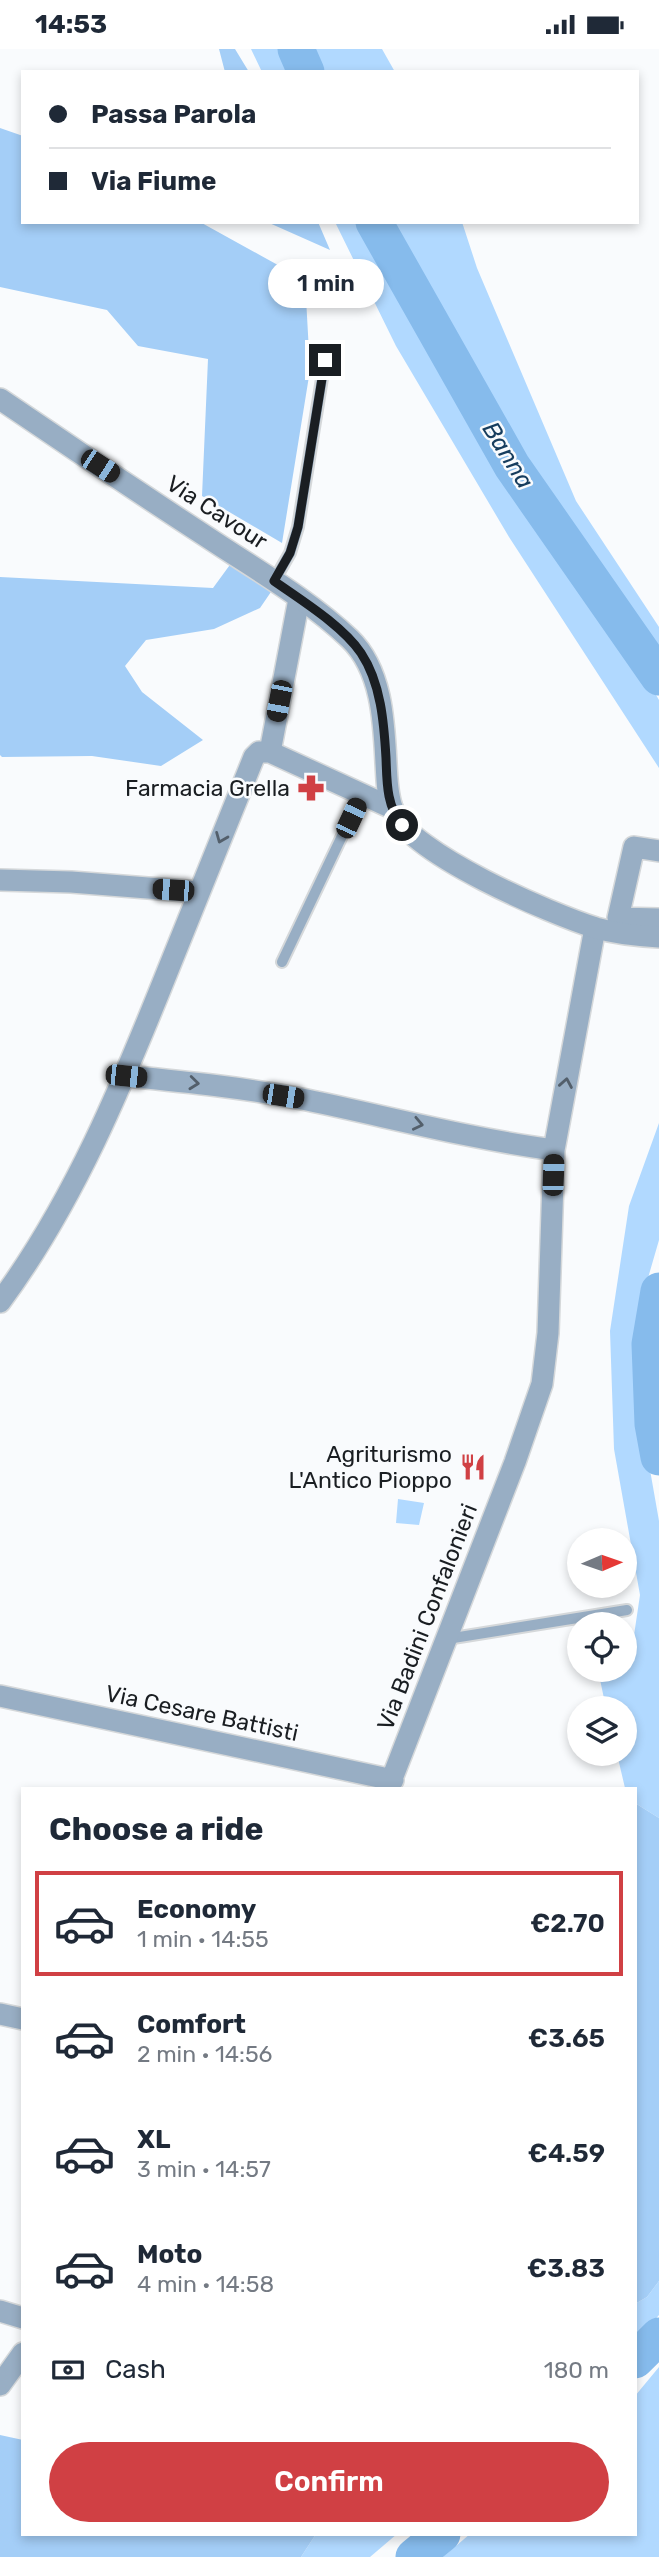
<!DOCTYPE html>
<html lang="en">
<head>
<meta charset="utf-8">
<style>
	:root { --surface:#fff; --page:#f2f2f3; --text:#1f2937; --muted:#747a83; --line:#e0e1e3; --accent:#d04044 }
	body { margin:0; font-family:Rubik,sans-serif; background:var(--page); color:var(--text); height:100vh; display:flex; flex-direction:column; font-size:26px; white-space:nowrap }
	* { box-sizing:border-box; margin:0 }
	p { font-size:23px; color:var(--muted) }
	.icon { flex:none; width:38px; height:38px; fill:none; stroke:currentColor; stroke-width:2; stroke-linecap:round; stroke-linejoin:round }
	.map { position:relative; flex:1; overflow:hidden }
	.drawer { position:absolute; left:21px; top:1738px; width:616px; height:749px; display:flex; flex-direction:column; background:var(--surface); border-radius:0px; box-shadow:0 4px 10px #0003 }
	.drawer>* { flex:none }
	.top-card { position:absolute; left:21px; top:21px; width:618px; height:154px; border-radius:0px; box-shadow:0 4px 10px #0003; display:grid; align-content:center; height:154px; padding:0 28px; background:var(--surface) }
	.needle { width:46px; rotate:88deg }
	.buttons { position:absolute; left:567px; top:1479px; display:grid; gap:14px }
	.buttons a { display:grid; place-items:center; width:70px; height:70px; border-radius:50%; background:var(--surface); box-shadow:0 4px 10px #0003; font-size:35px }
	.end { position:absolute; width:32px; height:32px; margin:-16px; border:9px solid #1a1e22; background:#fff; box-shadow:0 0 0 4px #fff }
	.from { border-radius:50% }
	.bubble { position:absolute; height:49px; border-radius:24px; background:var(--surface); box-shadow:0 4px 10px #0003; font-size:23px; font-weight:600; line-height:49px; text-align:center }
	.car { position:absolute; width:21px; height:42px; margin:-21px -10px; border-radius:9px; box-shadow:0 0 5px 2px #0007; background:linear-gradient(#222 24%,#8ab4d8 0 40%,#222 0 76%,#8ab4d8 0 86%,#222 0) }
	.top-card b { display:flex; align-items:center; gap:24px; height:66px; font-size:26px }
	.top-card b+b { border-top:2px solid var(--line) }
	.top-card i { width:18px; height:18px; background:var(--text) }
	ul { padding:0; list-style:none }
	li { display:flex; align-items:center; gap:21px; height:105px; margin:0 14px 10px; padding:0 14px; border:4px solid transparent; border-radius:0px }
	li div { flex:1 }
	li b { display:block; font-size:26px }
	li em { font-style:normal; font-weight:600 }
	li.on { border-color:var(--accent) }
	li>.icon { width:63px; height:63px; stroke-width:1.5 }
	h2 { padding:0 28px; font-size:32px; line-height:84px }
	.pay { display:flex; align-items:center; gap:18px; height:77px; padding:0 28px; font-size:26px }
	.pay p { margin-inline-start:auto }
	.cta { display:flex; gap:14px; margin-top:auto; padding:14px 28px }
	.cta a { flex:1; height:80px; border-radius:42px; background:var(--accent); color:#fff; font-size:28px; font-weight:600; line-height:80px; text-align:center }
	.status { display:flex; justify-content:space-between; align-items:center; height:49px; padding:0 35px; background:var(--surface); direction:ltr }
	.status svg { height:19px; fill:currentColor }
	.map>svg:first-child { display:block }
	.green { fill:#b1d9ff }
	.forest { fill:#a4cef7 }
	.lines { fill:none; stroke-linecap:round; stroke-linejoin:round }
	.river { stroke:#86bbec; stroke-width:37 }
	.service-casing { stroke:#d5d8da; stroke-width:14 }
	.minor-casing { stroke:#d5d8da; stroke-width:24 }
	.tertiary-casing { stroke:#d5d8da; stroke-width:24 }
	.service { stroke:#98aec4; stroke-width:10 }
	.minor { stroke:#98aec4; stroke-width:21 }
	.tertiary { stroke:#98aec4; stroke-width:21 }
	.oneway { stroke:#535f6b }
	.route { stroke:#1a1e22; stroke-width:9 }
	.labels { text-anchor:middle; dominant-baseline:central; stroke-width:5; stroke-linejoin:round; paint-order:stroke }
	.street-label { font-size:23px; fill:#1a1e22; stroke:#f9fbfd }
	.poi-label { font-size:23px; fill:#1a1e22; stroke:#f9fbfd; text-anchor:end }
	.water-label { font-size:24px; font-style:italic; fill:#163d5e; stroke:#f9fbfd }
</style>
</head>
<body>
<div class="status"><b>14:53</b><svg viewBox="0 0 49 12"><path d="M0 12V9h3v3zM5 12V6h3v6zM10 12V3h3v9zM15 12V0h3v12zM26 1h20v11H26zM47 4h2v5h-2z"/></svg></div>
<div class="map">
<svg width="659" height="2508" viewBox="0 0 659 2508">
	<rect width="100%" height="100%" fill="#f9fbfd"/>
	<path class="green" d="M251 0H284L294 23H262Z
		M311 0H382L395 23H324Z
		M335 173H364L451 337 522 445 625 594 659 651V719L509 488 396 297Z
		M390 173H462L477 219 576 452 659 578V618L543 446 402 207Z
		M659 1074V1191L648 1229 640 1364 659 1472V1769L635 1754V1740L625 1739 617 1705 625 1704V1659H606L598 1621 625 1620V1594L633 1593 640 1546 614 1400 610 1282 629 1157Z
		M398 1450 424 1454 419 1476 396 1474Z
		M659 2232V2266L635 2294V2255L647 2248Z
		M659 2318V2508H443L470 2485H635V2347Z
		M316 2485H397L370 2508H301Z"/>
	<path class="forest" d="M219 0H235L249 23H225Z
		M0 79 23 87V173H200L305 231 310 321 282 494 202 447 208 310 138 297 107 261 0 238Z
		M267 173H318L330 201Z
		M232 513 273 540 260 559 214 580 146 591 125 617 142 643 203 691 161 717 92 707 2 708 0 706V528L213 539Z
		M635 1754 659 1769V2232L647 2248 635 2255Z
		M0 2386 23 2391V2485H316L301 2508H0Z"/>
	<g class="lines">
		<path class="river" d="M296 0 306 23
			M374 173 512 417 659 628
			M659 1242 650 1295 653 1375 659 1408
			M635 2311 659 2287
			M414 2508 442 2485"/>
		<g class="service-casing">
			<path id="service" d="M274 532 290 504 298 478 325 311
				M282 913 362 745
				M447 1590 627 1561"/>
		</g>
		<g class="minor-casing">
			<path id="minor" d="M270 703 299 550
				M659 802 634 798 618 869 659 870
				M0 831 71 833 199 843
				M126 1027C187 1033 248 1039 307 1051 389 1068 471 1090 554 1101
				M0 1253C74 1153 122 1036 168 921 196 850 225 779 254 708L259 703H270L392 759
				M0 1647 393 1731
				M388 1740 515 1413 542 1335 548 1284 554 1101 595 879
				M0 1965 23 1970
				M0 2262 23 2269
				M0 2336 23 2304"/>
		</g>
		<g class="tertiary-casing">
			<path id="tertiary" d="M0 350C69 397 138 443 207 488 255 520 308 550 350 590 382 621 384 673 386 714 387 730 387 747 393 761 409 805 552 865 596 879 617 885 638 887 659 888"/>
		</g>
		<use href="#service" class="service"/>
		<use href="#minor" class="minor"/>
		<use href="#tertiary" class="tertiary"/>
	</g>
	<defs><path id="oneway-chevron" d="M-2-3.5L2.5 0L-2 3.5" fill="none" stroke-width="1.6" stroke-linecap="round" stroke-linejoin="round" transform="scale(1.75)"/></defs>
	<g class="oneway">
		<use href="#oneway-chevron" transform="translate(221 789) rotate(112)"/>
		<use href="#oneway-chevron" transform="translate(194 1034) rotate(6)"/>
		<use href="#oneway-chevron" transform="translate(566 1034) rotate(-80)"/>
		<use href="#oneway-chevron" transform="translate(418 1075) rotate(12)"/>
	</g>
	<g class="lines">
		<path class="route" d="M325 311 298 478 290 504 274 532C301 551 343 577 361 604 381 634 384 674 386 709 387 732 386 756 402 776"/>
	</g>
	<defs>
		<g id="pharmacy-bare" transform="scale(2.1)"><path d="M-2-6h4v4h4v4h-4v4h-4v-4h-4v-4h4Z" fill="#d04044" stroke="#f9fbfd" stroke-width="2.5" paint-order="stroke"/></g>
		<g id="restaurant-bare" transform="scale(2.1)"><path d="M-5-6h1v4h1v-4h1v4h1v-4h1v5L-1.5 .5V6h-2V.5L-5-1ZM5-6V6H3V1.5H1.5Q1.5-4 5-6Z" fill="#d04044" stroke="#f9fbfd" stroke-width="2.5" paint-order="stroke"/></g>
	</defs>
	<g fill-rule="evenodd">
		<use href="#pharmacy-bare" x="311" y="739"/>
		<use href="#restaurant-bare" x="473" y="1418"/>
	</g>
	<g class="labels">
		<g class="street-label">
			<text transform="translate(217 463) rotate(33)">Via Cavour</text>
			<text transform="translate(427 1568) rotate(-69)">Via Badini Confalonieri</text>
			<text transform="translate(202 1664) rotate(12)">Via Cesare Battisti</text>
		</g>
		<g class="poi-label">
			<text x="290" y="739">Farmacia Grella</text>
			<text x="452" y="1405">Agriturismo<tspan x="452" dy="26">L'Antico Pioppo</tspan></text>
		</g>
		<g class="water-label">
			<text transform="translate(508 406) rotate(58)">Banna</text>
		</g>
	</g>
</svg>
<div class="buttons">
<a><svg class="needle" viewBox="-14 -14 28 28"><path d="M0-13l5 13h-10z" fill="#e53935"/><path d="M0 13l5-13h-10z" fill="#747a83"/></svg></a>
<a><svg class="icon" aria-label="locate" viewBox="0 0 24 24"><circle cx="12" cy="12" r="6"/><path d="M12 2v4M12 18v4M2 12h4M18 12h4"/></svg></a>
<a><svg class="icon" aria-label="layers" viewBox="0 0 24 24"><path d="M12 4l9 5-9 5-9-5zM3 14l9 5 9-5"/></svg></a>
</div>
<i class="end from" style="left:402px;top:776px"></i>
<i class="end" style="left:325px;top:311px"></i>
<div class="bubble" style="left:268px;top:210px;width:116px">1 min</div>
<i class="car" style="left:100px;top:417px;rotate:123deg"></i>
<i class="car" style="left:279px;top:652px;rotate:191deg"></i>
<i class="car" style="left:351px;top:769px;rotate:25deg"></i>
<i class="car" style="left:173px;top:841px;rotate:274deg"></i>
<i class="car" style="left:126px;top:1027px;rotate:96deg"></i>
<i class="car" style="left:283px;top:1047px;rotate:99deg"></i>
<i class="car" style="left:553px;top:1126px;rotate:2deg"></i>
<div class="top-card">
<b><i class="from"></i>Passa Parola</b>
<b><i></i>Via Fiume</b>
</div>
<section class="drawer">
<h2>Choose a ride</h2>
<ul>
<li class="on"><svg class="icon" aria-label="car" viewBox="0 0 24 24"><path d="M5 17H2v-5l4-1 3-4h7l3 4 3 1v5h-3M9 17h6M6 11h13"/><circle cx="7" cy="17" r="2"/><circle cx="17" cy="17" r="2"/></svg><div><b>Economy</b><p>1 min · 14:55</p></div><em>€2.70</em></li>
<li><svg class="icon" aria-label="car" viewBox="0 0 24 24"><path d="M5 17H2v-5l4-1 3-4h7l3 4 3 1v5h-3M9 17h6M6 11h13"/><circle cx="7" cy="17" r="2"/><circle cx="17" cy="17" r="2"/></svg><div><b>Comfort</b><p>2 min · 14:56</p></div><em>€3.65</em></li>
<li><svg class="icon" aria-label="car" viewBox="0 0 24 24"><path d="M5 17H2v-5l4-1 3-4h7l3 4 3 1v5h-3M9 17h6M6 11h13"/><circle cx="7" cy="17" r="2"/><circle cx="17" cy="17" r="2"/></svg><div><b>XL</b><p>3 min · 14:57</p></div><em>€4.59</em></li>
<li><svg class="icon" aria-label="car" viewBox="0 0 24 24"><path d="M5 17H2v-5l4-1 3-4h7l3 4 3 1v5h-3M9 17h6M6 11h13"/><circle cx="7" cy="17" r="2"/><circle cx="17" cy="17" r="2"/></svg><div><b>Moto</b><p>4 min · 14:58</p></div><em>€3.83</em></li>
</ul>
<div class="pay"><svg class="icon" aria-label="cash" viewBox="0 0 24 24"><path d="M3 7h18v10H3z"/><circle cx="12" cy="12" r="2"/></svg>Cash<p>180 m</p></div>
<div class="cta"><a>Confirm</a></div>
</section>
</div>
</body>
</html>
